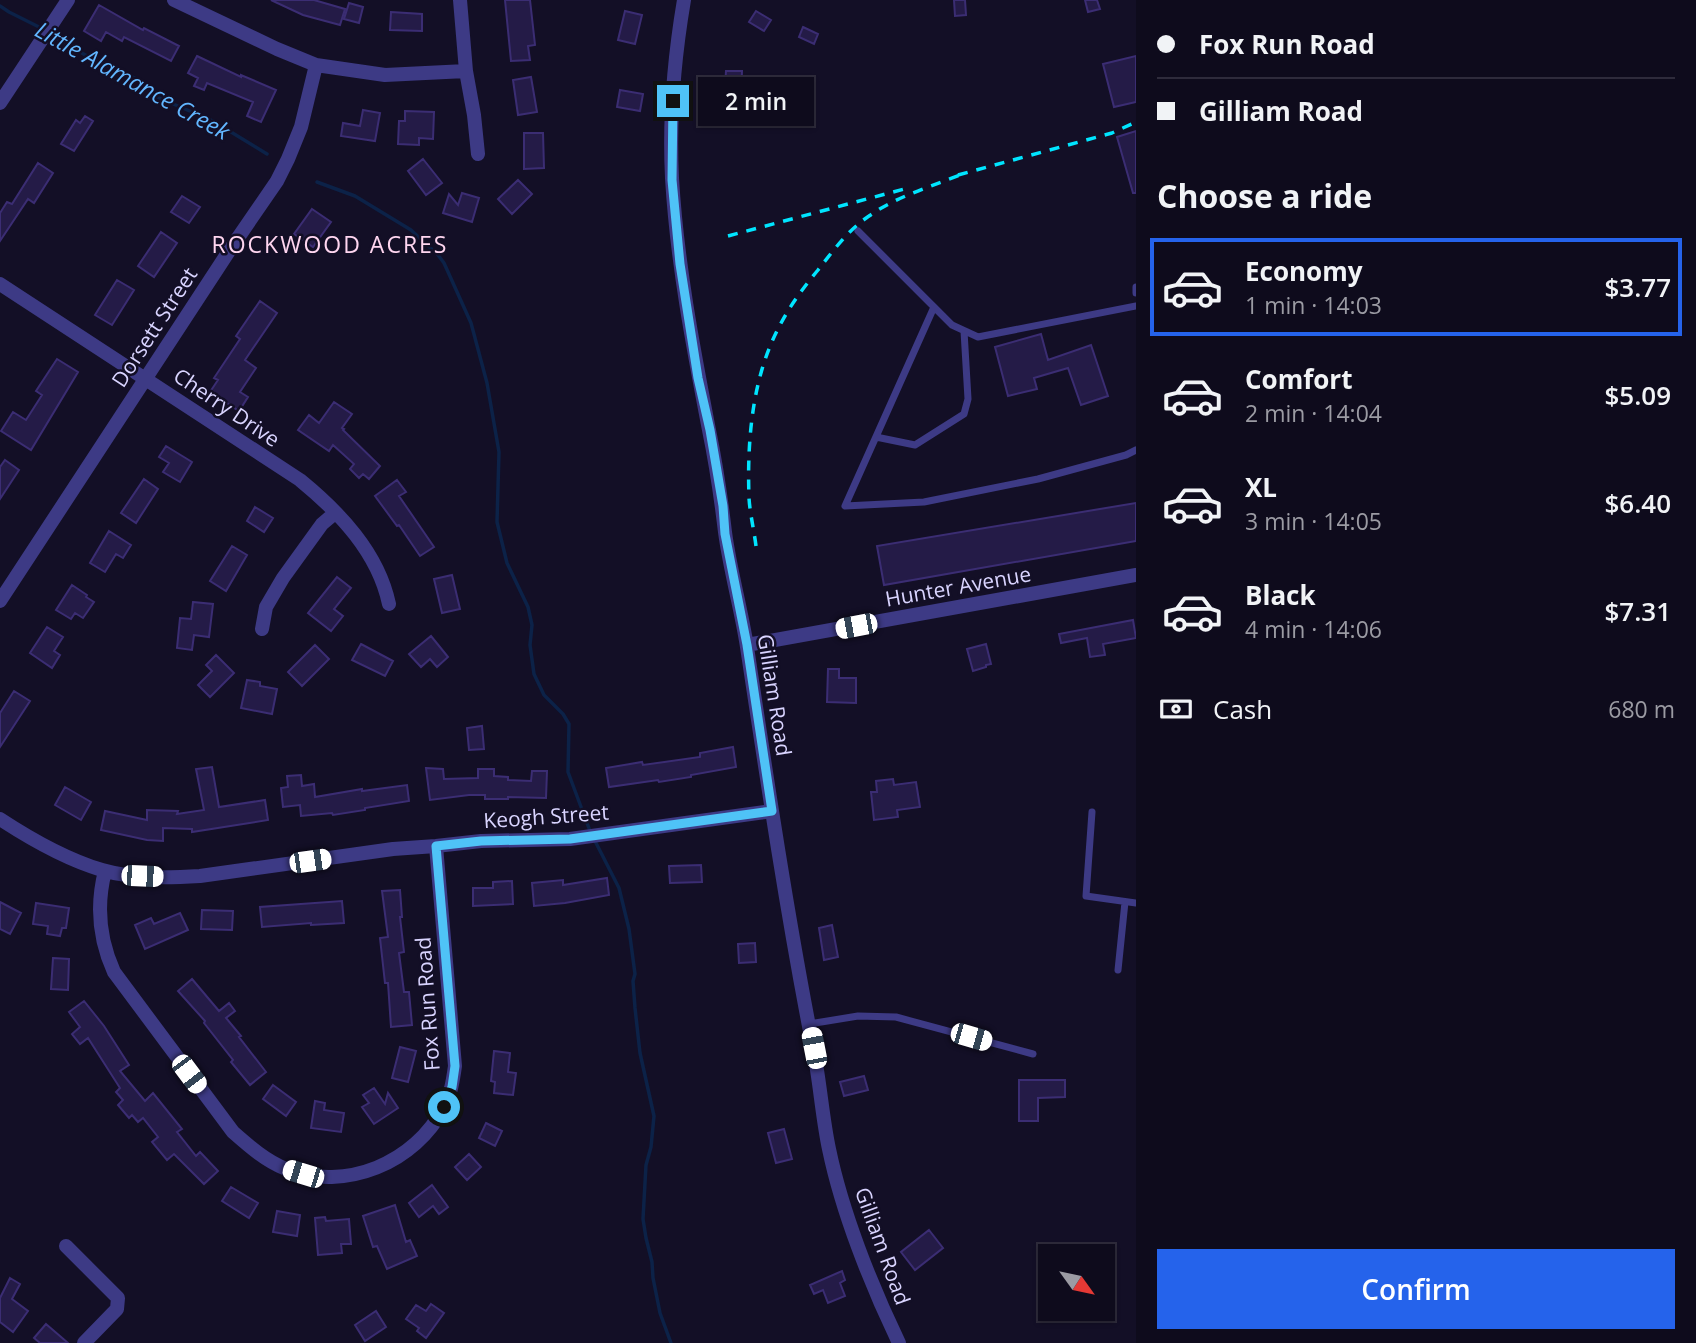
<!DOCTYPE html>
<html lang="en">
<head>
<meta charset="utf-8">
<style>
	:root { --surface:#0e0b1c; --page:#171425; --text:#f1f3f6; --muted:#9b9ba3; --line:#2e2b3b; --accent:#2563eb }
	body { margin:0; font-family:"Open Sans",sans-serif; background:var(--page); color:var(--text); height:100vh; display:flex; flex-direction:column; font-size:26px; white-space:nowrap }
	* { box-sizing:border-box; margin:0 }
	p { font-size:23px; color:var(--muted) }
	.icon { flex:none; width:38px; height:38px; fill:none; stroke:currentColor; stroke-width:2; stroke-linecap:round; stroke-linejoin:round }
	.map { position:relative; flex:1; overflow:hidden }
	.panel { display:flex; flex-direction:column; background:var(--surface); width:560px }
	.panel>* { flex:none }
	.top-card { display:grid; align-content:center; height:154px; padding:0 21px; background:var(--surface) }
	.needle { width:46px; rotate:123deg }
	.buttons { position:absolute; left:1038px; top:1244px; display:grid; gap:14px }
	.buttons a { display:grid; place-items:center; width:77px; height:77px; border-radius:0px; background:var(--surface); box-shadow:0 2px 5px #0004,0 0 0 2px var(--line); font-size:35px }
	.end { position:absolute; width:32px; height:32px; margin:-16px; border:9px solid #4fc3f7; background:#111; box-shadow:0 0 0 4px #111 }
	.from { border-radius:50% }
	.bubble { position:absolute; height:49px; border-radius:0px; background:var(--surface); box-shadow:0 2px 5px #0004,0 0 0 2px var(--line); font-size:23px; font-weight:600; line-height:49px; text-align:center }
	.car { position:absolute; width:21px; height:42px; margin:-21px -10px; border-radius:9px; box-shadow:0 0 5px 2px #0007; background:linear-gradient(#fff 24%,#345 0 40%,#fff 0 76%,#345 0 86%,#fff 0) }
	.top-card b { display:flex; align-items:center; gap:24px; height:66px; font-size:26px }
	.top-card b+b { border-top:2px solid var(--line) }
	.top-card i { width:18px; height:18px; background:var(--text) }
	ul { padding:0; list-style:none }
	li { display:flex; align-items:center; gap:21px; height:98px; margin:0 14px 10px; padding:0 7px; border:4px solid transparent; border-radius:0px }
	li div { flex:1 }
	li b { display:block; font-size:26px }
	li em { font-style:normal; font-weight:600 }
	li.selected { border-color:var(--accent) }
	li>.icon { width:63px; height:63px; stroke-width:1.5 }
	h2 { padding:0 21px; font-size:32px; line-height:84px }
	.pay { display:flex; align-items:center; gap:18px; height:77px; padding:0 21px; font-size:26px }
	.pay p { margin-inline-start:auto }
	.cta { display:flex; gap:14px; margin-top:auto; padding:14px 21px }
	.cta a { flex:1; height:80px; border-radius:0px; background:var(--accent); color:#fff; font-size:28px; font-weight:600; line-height:80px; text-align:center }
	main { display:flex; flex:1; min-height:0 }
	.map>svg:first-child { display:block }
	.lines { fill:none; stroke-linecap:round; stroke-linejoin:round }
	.stream { stroke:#0c2248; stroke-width:3.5 }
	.building { fill:#241b47; stroke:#3b2d73; stroke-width:2 }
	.lane { stroke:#3d3a85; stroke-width:7 }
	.street { stroke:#3d3a85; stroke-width:14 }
	.rail { stroke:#00e5ff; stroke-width:3.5; stroke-dasharray:10 9; stroke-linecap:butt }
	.route { stroke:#4fc3f7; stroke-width:9 }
	.labels { text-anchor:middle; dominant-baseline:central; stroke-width:5; stroke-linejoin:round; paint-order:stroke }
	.street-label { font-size:21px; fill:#d9d4ff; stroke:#130f26 }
	.water-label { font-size:23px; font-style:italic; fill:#62b6ff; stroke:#130f26 }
	.neighbourhood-label { font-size:23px; letter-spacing:2px; fill:#ffd6f0; stroke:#130f26 }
</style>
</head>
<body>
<main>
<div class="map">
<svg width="1136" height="1343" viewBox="0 0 1136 1343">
	<rect width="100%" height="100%" fill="#130f26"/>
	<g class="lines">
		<path class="stream" d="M0 6 9 12 43 29
			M49 34 94 60 137 79 157 97 213 121 267 154
			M317 182 355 196 411 230 438 255 444 263 471 323 487 383 499 452 497 522 507 563 528 607 532 625 530 645 534 674 544 695 563 714 569 724 568 772 590 831
			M595 841 619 888 629 929 635 974 633 981 635 1008 640 1053 654 1116 651 1147 646 1165 643 1219 646 1238 652 1262 653 1278 660 1313 671 1343"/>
	</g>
	<path class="building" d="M271 0H314L345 9 340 25 303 15Z
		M505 0H530L535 45 528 46 530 60 511 61Z
		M954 0H965L966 15 955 16Z
		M1085 0H1097L1100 9 1088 12Z
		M349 3 363 7 359 23 344 19Z
		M99 5 143 30 144 28 179 46 171 61 124 37 122 41 106 32 101 41 84 31Z
		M625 11 642 15 635 44 618 40Z
		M756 11 771 20 764 31 749 22Z
		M391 12 422 14V31L390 30Z
		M803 27 818 34 814 44 799 37Z
		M197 56 241 77V75L276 90 261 122 247 116 253 102 207 83 204 90 194 86 198 78 188 73Z
		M1136 56V102L1114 107 1103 64Z
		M726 71H742L741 103 724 102Z
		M531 77 537 112 518 115 513 80Z
		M620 90 643 94 640 111 617 107Z
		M363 110 380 113 375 141 341 136 343 123 360 126Z
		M405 111 434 112 433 139 419 138V145L398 144 399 121H405Z
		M85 116 93 121 74 151 61 144 76 120 80 123Z
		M1136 131V193H1133L1117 137Z
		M524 133H543L544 168 524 169Z
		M423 159 442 183 426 195 408 171Z
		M38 163 53 173 34 203 28 199 0 241V213L7 202 12 204Z
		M518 180 532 194 512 214 498 199Z
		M462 193 479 198 472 222 443 213 449 194 458 205Z
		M182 196 200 207 189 223 171 212Z
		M312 209 331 222 313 247 294 234Z
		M161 232 177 243 154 277 138 266Z
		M117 280 134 290 112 325 95 315Z
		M260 301 277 313 245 360 256 368 240 392 248 397 239 411 210 392 218 380 214 378 240 339 236 336Z
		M1041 334 1048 360 1091 345 1108 396 1081 405 1068 368 1034 378 1037 389 1008 396 995 347Z
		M57 359 78 372 31 450 1 431 13 412 26 420 42 395 36 391Z
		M334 402 352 414 342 428 344 429 343 430 380 466 369 479 363 474 359 478 350 469 354 464 333 445 329 451 298 430 309 415 319 423Z
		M166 446 192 462 180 482 163 472 169 463 159 457Z
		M5 460 19 470 0 499V467Z
		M144 479 158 489 136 523 121 513Z
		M397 480 406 492 399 496 434 547 420 556 399 525 397 526 375 496Z
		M1136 503V541L884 585 877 546Z
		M255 507 273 518 264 532 247 521Z
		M109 531 131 545 123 558 116 554 105 572 90 563Z
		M232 546 247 555 226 591 210 581Z
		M452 575 460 609 442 613 434 579Z
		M337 577 351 588 334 609 343 616 331 631 308 613Z
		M72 585 87 595 86 597 94 602 83 618 75 613 71 619 56 610Z
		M193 602 213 604 209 637 194 635 192 650 177 648 180 618 191 619Z
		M1133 620 1136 638 1103 644 1105 655 1090 657 1087 638 1061 643 1059 634Z
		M47 627 63 637 54 651 60 655 52 668 30 653Z
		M431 636 448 657 437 667 430 659 421 667 409 654Z
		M361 644 393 661 385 676 352 660Z
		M986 644 991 664 986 665V667L973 671 967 649Z
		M315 645 329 659 302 686 288 672Z
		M216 655 234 673 210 697 198 685 212 671 206 665Z
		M828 669H839V678H856V703L827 702Z
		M247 680 260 682V686L277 689 272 714 241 708Z
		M14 691 30 701 0 747V713Z
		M482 726 484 749 469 750 467 728Z
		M733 747 736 767 691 775V777L659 782 658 780 609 787 606 768 642 762 643 765 700 757V753Z
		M212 767 219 807 265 800 268 820 192 832V829L163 828V841L147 840 101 830 105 811 147 820V810L178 811 177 814 204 810 196 769Z
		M426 768 443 769 444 779 478 778V769H494V776L508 777V780L531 781 532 771H547L546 798 508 797V799H485V795H469L430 800Z
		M301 775 302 786 314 784 315 797 362 789V791L407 785 409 801 365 808V810L333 815 332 813 301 816 300 805 283 807 281 788 288 787 287 776Z
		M893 779 894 785 916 782 920 807 897 810 898 817 874 820 871 792H877L876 781Z
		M65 787 91 802 81 820 55 805Z
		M701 865 702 882 670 883 669 866Z
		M607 878 609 895 565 903 534 906 532 883 563 880V885Z
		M512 881 513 904 473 906V888H493V882Z
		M400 890 402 917H400L404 952 399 953 404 992H409L412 1025 391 1027 388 983H385L380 938 388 937 382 891Z
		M342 901 344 923 311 925V923L262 927 260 907Z
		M0 902 21 913 10 934 0 929Z
		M36 903 69 908 66 928H62L60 936 47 934 48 926 33 924Z
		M202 910 233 911 232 930 201 929Z
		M180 913 188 930 145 949 135 925 151 918 154 924Z
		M832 925 838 957 824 960 819 928Z
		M755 943 756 962 739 963 738 944Z
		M53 958 69 959 68 990 51 989Z
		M192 979 219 1011 229 1003 235 1011 226 1018 241 1036 239 1037 266 1072 250 1085 231 1062 233 1060 204 1023 205 1021 178 991Z
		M84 1001 104 1026 129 1065 120 1071 145 1101 153 1093 182 1129 177 1132 196 1156 200 1152 218 1171 204 1184 174 1154 167 1160 152 1142 158 1137 143 1118 138 1122 132 1115 129 1118 118 1105 123 1100 116 1092 120 1088 88 1038 80 1044 72 1034 80 1027 69 1012Z
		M400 1047 416 1051 408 1082 392 1078Z
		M494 1051 510 1053 508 1072 516 1073 513 1095 494 1093 495 1082 491 1081Z
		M864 1076 868 1090 844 1096 840 1082Z
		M1019 1080H1065V1097L1038 1098V1121H1019Z
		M273 1085 296 1102 286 1116 263 1099Z
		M374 1088 385 1104 388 1093 398 1108 374 1124 362 1107 369 1103 363 1095Z
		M315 1101 325 1103 324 1110 344 1113 341 1132 311 1128Z
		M486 1123 502 1131 495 1146 479 1138Z
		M784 1129 792 1159 776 1163 768 1133Z
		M469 1154 481 1167 467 1180 455 1167Z
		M432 1185 448 1207 439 1214 433 1206 419 1217 409 1203Z
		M231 1187 258 1203 249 1218 222 1201Z
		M395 1205 406 1242 410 1240 417 1256 387 1269 377 1246 373 1247 363 1216Z
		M277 1211 300 1215 297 1236 273 1232Z
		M325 1217 326 1221 349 1219 351 1244H341L342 1253 318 1255 315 1218Z
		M929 1230 943 1248 915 1270 901 1252Z
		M842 1271 845 1280 840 1283 845 1296 828 1303 823 1290 814 1294 810 1285Z
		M10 1278 20 1284 12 1299 28 1311 13 1332 0 1322V1298Z
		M431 1304 444 1313 426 1338 417 1331 419 1328 406 1319 416 1305 426 1311Z
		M376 1311 386 1327 365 1341 355 1325Z
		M46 1324 68 1343H40L34 1338Z"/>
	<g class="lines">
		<path class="lane" d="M858 231 952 325 978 337 1136 306
			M1136 287V293
			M934 307 845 506 924 502 1038 479 1126 455 1136 450
			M876 437 915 445 964 414 968 399 964 331
			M1092 812 1086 896 1136 903
			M1118 970 1125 902
			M809 1024 858 1016 896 1017 1033 1054"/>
		<path class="street" d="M174 0 277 49 316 65 385 75 466 71
			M460 0 466 71 474 115 478 154
			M684 0C674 59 669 118 672 178 677 263 693 347 709 430 716 464 721 498 725 532 730 570 741 608 747 647 767 780 787 914 813 1047 820 1081 822 1116 829 1149 842 1212 871 1285 899 1343
			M0 103 68 0
			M0 284 300 480C339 512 378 552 389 604
			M0 601 231 248 277 181 288 159 301 127 316 65
			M262 629 266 607 283 578 322 524 335 513
			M747 645 1136 575
			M0 819C32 840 65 859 102 870 133 879 169 878 200 876L393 849 436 846 481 841 570 839 772 811
			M105 871C96 906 99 939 114 972L233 1132C250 1147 266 1161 286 1169 346 1192 415 1163 444 1107 451 1094 453 1080 455 1066L436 846
			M66 1246 118 1298 117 1309 84 1343"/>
		<path class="rail" d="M958 175 1112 133 1136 122
			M728 236 908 188
			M756 546C754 530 750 514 749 498 747 441 752 378 779 327 789 307 803 288 818 270 833 251 848 230 869 216 897 196 933 186 965 173"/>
	</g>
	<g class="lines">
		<path class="route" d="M444 1107 452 1087 455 1066 436 846 481 841 570 839 772 811 747 645 725 534 723 506 710 430 698 378 680 264 672 180 673 101"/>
	</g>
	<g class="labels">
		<g class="street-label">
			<text transform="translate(154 327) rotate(-57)">Dorsett Street</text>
			<text transform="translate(227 407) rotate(34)">Cherry Drive</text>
			<text transform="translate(958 586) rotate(-10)">Hunter Avenue</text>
			<text transform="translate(775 695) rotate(81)">Gilliam Road</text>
			<text transform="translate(546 816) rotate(-4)">Keogh Street</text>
			<text transform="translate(427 1004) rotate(-94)">Fox Run Road</text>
			<text transform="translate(883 1246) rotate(70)">Gilliam Road</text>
		</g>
		<g class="water-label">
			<text transform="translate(133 80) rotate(29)">Little Alamance Creek</text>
		</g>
		<g class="neighbourhood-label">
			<text x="330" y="244">ROCKWOOD ACRES</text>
		</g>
	</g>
</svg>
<div class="buttons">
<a><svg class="needle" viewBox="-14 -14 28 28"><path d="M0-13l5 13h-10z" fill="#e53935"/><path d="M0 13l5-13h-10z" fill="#9b9ba3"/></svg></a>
</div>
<i class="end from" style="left:444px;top:1107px"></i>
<i class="end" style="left:673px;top:101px"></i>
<div class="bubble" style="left:698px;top:77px;width:116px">2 min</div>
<i class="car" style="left:856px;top:626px;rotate:259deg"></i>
<i class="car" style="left:310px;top:861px;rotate:82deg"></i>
<i class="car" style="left:142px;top:876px;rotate:92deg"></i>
<i class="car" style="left:971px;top:1037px;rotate:106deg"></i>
<i class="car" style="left:814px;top:1048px;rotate:349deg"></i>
<i class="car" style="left:189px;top:1074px;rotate:143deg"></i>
<i class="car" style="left:303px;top:1174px;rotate:287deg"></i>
</div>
<section class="panel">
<div class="top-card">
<b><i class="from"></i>Fox Run Road</b>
<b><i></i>Gilliam Road</b>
</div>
<h2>Choose a ride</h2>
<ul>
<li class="selected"><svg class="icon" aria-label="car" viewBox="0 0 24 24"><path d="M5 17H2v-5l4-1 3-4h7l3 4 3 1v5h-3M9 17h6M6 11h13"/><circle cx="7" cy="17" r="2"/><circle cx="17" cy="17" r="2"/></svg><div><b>Economy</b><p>1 min · 14:03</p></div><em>$3.77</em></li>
<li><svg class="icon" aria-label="car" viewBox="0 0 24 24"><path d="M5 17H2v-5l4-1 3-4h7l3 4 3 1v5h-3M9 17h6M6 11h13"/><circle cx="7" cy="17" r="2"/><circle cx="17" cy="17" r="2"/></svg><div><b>Comfort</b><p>2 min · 14:04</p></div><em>$5.09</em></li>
<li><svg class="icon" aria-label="car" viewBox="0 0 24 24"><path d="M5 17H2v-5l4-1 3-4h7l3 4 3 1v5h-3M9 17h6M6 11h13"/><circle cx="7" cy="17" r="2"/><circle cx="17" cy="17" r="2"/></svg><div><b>XL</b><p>3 min · 14:05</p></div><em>$6.40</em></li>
<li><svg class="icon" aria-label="car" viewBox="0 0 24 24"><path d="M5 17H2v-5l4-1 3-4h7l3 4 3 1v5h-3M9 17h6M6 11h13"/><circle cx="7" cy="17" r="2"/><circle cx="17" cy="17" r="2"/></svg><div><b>Black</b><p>4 min · 14:06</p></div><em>$7.31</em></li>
</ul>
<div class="pay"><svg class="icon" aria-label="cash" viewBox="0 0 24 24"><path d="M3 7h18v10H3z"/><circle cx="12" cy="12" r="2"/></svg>Cash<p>680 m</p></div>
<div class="cta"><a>Confirm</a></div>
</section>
</main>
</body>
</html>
